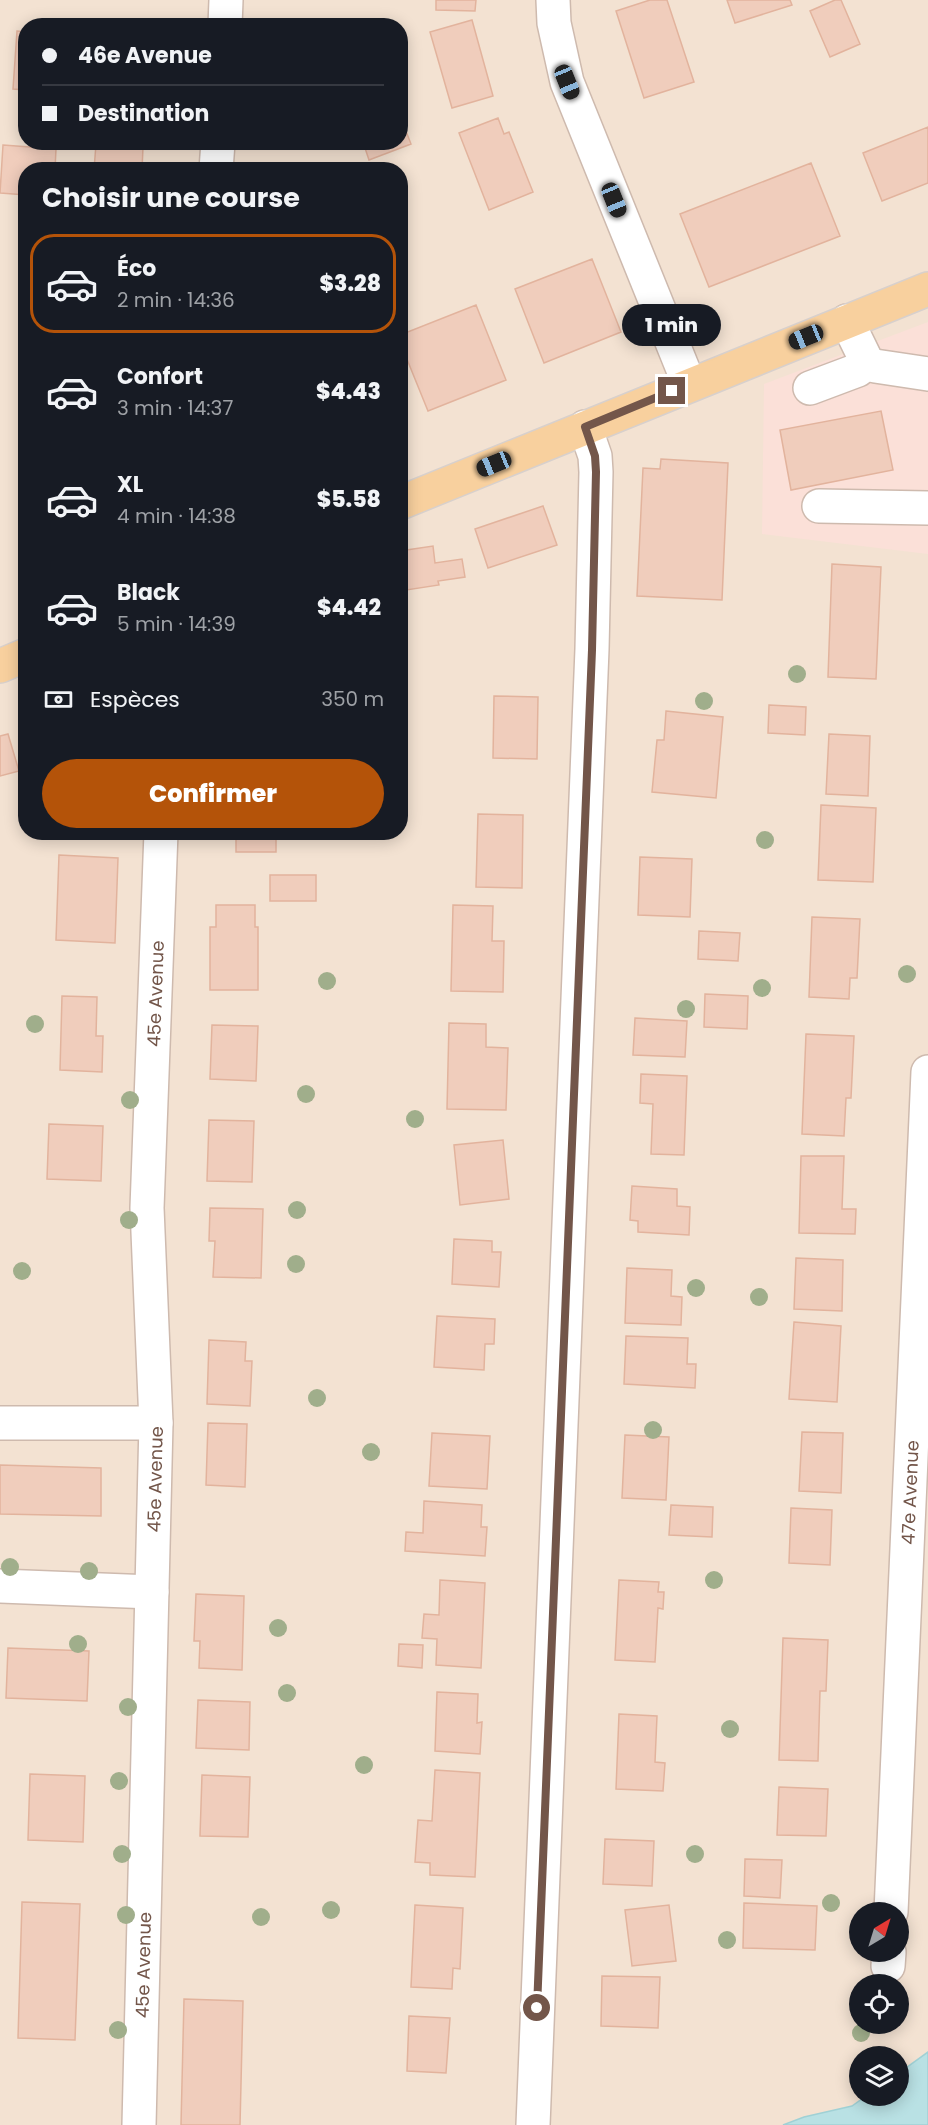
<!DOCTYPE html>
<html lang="fr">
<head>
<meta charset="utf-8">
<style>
	:root { --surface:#171b24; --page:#20242c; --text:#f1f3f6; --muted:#9ea1a6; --line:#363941; --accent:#b45309 }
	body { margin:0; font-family:Poppins,sans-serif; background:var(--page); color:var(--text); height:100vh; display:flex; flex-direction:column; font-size:22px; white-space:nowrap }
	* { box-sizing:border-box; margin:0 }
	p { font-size:20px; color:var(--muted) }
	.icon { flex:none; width:33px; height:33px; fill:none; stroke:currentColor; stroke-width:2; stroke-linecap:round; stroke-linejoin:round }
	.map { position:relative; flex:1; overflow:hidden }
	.drawer { position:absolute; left:18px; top:162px; width:390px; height:678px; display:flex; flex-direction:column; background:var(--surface); border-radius:24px; box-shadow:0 3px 15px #0003 }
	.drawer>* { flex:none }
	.hud { position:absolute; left:18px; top:18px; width:390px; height:132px; border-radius:24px; box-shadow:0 3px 15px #0003; display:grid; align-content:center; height:132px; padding:0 24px; background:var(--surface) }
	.needle { width:39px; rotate:38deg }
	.buttons { position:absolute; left:849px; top:1902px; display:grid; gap:12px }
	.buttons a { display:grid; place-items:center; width:60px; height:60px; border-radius:50%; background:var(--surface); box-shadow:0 3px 15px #0003; font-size:30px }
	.end { position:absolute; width:27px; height:27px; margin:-14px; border:8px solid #73564a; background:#fff; box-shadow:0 0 0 3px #fff }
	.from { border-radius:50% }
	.bubble { position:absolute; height:42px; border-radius:21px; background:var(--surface); box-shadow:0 3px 15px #0003; font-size:20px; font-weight:800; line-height:42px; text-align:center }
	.car { position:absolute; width:18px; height:36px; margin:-18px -9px; border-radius:8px; box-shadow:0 0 4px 2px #0007; background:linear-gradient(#222 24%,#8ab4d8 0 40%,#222 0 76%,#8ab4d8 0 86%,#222 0) }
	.hud b { display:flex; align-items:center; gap:21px; height:57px; font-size:22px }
	.hud b+b { border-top:2px solid var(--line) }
	.hud i { width:15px; height:15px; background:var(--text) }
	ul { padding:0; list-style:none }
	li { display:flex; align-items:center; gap:18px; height:99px; margin:0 12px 9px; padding:0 12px; border:3px solid transparent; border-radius:24px }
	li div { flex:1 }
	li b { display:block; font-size:22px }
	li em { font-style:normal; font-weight:800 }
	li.current { border-color:var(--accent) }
	li>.icon { width:54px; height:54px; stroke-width:1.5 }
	h2 { padding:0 24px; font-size:27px; line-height:72px }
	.pay { display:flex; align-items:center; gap:15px; height:66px; padding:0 24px; font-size:22px }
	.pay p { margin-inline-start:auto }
	.primary-button { display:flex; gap:12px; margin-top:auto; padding:12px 24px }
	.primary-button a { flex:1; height:69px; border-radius:36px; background:var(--accent); color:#fff; font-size:24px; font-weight:800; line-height:69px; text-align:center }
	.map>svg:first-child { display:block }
	.residential { fill:#f3e2d2; fill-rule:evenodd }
	.commercial { fill:#fbe0d8 }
	.water { fill:#b9e1e4; stroke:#a0d1d5; stroke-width:1.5 }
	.building { fill:#f0cdbc; stroke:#e2b39d; stroke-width:1.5 }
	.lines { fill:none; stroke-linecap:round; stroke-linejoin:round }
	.minor-casing { stroke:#cebaae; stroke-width:36 }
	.major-casing { stroke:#d8d0cc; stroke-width:36 }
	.minor { stroke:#fff; stroke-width:33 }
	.major { stroke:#f8d09e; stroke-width:33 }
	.tree { fill:#a0ae8b }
	.route { stroke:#73564a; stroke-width:8 }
	.labels { text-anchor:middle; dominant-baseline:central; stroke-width:4.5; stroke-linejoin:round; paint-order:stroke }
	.street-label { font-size:18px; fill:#73564a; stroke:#fef5ea }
</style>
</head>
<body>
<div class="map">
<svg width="928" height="2125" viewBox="0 0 928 2125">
	<rect width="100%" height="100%" fill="#fbf1e4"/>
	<path class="residential" d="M0 0H928V2052L899 2073 898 2056H860V2096H866L852 2106 804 2117 783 2125H0ZM26 26H400V142H26ZM26 170H400V832H26ZM860 1912H898V1952H860ZM860 1984H898V2024H860Z"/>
	<path class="commercial" d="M928 322V554L762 534 764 384Z"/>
	<path class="water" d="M928 2052V2125H783L804 2117 852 2106 866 2096H898L899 2073Z"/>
	<path class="building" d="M436 0H476L475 11 436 10Z
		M650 0H667L694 82 644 98 616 11Z
		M727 0H790L792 5 735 23Z
		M835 0H841L860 44 830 57 810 11Z
		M472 20 493 96 452 108 430 32Z
		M17 31 26 32V90L13 89Z
		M400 116 411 144 369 160 363 142H400Z
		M498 118 504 134 509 132 533 192 489 210 459 133Z
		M928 127V183L882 201 863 153Z
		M96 144 143 147 142 170H94Z
		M3 145 56 149 55 170H26V195L0 193Z
		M811 163 840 236 709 287 680 214Z
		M592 259 621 332 544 363 515 289Z
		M476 305 506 380 428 411 400 342V335Z
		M881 411 893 470 791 490 780 430Z
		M661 459 728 463 722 600 637 596 643 468 660 469Z
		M543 506 557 545 488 568 475 529Z
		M433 546 435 563 462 559 465 577 438 581 439 585 400 591V551Z
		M832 564 881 567 876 679 828 677Z
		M494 696 538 697 537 759 493 758Z
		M769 705 806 707 805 735 768 733Z
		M666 711 723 717 716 798 652 792 657 740H664Z
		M8 734 19 771 0 776V736Z
		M829 734 870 736 868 796 826 794Z
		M821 805 876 808 873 882 818 880Z
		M478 814 523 815 522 888 476 887Z
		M236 832H276V852H236Z
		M59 855 118 858 115 943 56 940Z
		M640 857 692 859 690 917 638 915Z
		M270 875H316V901H270Z
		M216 905H255V927H258V990H210V927H216Z
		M453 905 493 906 492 941H504L503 992 451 991Z
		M812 917 860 919 857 978H850L849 999 809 997Z
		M699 931 740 933 738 961 698 959Z
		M705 994 748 996 747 1029 704 1027Z
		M62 996 97 997 96 1036H103L102 1072 60 1070Z
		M635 1018 687 1021 685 1057 633 1055Z
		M449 1023 486 1024V1047L508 1048 506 1110 447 1109Z
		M212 1025 258 1026 256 1081 210 1079Z
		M806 1034 854 1036 851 1098H846L844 1136 802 1134Z
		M641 1074 687 1076 684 1155 651 1154 653 1104 640 1103Z
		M209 1120 254 1121 252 1182 207 1181Z
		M49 1124 103 1126 101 1181 47 1179Z
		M503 1140 509 1199 460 1205 454 1145Z
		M801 1156H844L842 1209H856L855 1234 799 1233Z
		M632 1186 677 1189V1206L690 1207 689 1235 638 1232V1221L630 1220Z
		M210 1208 263 1209 261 1278 213 1277 215 1241H209Z
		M454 1239 492 1241V1252H501L499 1287 452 1284Z
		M796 1258 843 1260 842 1311 794 1309Z
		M627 1268 672 1270 671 1296 682 1297 681 1325 625 1323Z
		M437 1316 495 1319 494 1344H485L484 1370 434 1367Z
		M794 1322 841 1326 837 1402 789 1399Z
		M626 1336 688 1338 687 1364H696L695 1388 624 1384Z
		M209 1340 246 1342 245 1361H252L250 1406 207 1404Z
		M208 1423 247 1424 245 1487 206 1485Z
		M802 1432 843 1433 841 1493 799 1491Z
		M432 1433 490 1436 487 1489 429 1486Z
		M625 1435 669 1437 666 1500 622 1498Z
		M0 1465 101 1468V1516L0 1514Z
		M424 1501 482 1505 481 1527H487L485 1556 405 1551 406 1532 423 1533Z
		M671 1505 713 1507 712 1537 669 1535Z
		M791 1508 832 1510 830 1565 789 1563Z
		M440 1580 485 1583 481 1668 436 1665 437 1639 422 1638 424 1614 439 1615Z
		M619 1580 659 1582 658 1592H664L663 1609 658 1608 655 1662 615 1660Z
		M196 1594 244 1596 242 1670 199 1668 200 1641H194Z
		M783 1638 828 1640 826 1691H820L818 1761 779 1760Z
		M399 1644 423 1645 422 1668 398 1666Z
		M8 1648 89 1651 87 1701 6 1698Z
		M437 1692 478 1694 477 1723 482 1722 480 1754 435 1751Z
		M198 1700 250 1702 249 1750 196 1748Z
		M619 1714 657 1716 655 1762 665 1763 663 1791 616 1789Z
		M435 1770 480 1773 475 1877 430 1875V1863L415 1862 418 1820 432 1821Z
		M30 1774 85 1776 83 1842 28 1840Z
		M202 1775 250 1777 248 1837 200 1836Z
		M779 1787 828 1789 826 1836 777 1835Z
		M605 1839 654 1841 652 1886 603 1884Z
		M745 1859 782 1860 780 1898 744 1896Z
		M22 1902 80 1904 75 2040 18 2038Z
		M744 1903 817 1906 815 1950 743 1948Z
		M415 1905 463 1908 460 1969 453 1968 452 1989 411 1987Z
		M669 1905 676 1961 632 1966 625 1910Z
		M602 1976 660 1977 658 2028 601 2026Z
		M184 1999 243 2001 240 2125H181Z
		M409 2016 450 2018 446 2073 407 2071Z"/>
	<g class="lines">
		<g class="minor-casing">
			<g id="minor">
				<path d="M553 0 554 23 567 82 689 384"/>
				<path d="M225 26 226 0"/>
				<path d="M216 170 218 142"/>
				<path d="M847 321 867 362 875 366 928 374"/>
				<path d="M810 388 858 370 867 362"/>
				<path d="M819 506 928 508"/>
				<path d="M0 1423H156"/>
				<path d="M0 1586 152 1592"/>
				<path id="s1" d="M891 1912 928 1072"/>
				<path d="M888 1966 889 1952"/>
				<path id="s2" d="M139 2125 156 1423 147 1208 161 832"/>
				<path d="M533 2125 592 649 596 472 595 456 585 427"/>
			</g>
		</g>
		<g class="major-casing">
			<path id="major" d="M400 503 928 289
				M0 666 26 655"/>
		</g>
		<use href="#minor" class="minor"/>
		<use href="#major" class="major"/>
	</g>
	<g class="tree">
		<circle cx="797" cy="674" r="9"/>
		<circle cx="704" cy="701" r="9"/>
		<circle cx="765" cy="840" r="9"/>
		<circle cx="907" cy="974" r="9"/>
		<circle cx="327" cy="981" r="9"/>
		<circle cx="762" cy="988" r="9"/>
		<circle cx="686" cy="1009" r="9"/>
		<circle cx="35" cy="1024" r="9"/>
		<circle cx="306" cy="1094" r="9"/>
		<circle cx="130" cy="1100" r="9"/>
		<circle cx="415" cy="1119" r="9"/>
		<circle cx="297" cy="1210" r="9"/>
		<circle cx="129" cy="1220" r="9"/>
		<circle cx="296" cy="1264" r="9"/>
		<circle cx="22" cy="1271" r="9"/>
		<circle cx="696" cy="1288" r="9"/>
		<circle cx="759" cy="1297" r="9"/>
		<circle cx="317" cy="1398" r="9"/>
		<circle cx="653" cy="1430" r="9"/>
		<circle cx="371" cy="1452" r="9"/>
		<circle cx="10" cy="1567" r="9"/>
		<circle cx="89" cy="1571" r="9"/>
		<circle cx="714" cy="1580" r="9"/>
		<circle cx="278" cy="1628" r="9"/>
		<circle cx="78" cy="1644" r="9"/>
		<circle cx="287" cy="1693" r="9"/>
		<circle cx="128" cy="1707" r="9"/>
		<circle cx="730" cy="1729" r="9"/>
		<circle cx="364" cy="1765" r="9"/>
		<circle cx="119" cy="1781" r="9"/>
		<circle cx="122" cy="1854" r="9"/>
		<circle cx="695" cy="1854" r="9"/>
		<circle cx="831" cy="1903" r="9"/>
		<circle cx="331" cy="1910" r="9"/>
		<circle cx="126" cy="1915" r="9"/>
		<circle cx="261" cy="1917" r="9"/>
		<circle cx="727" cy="1940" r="9"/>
		<circle cx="118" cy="2030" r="9"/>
		<circle cx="861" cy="2033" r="9"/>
	</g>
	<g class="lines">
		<path class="route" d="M537 2008 592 650 596 472 595 456 585 427 672 391"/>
	</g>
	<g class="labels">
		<g class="street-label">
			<text stroke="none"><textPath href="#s2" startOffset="1132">45e Avenue</textPath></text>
			<text stroke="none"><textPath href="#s2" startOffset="646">45e Avenue</textPath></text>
			<text stroke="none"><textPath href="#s1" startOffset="420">47e Avenue</textPath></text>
			<text stroke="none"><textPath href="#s2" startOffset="160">45e Avenue</textPath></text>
		</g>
	</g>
</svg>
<div class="buttons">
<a><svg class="needle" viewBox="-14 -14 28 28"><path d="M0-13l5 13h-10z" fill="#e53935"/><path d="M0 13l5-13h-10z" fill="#9ea1a6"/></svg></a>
<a><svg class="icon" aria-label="locate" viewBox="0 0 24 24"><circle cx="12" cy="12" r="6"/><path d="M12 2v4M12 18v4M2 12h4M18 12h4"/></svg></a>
<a><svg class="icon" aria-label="layers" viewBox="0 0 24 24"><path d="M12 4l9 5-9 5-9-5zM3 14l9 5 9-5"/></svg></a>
</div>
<i class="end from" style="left:537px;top:2008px"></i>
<i class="end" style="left:672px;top:391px"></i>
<div class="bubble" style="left:622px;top:304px;width:99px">1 min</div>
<i class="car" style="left:567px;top:82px;rotate:158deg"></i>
<i class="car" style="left:614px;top:200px;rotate:158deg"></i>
<i class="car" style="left:806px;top:337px;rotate:248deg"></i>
<i class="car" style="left:494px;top:464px;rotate:248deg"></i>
<div class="hud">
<b><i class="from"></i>46e Avenue</b>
<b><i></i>Destination</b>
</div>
<section class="drawer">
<h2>Choisir une course</h2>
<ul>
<li class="current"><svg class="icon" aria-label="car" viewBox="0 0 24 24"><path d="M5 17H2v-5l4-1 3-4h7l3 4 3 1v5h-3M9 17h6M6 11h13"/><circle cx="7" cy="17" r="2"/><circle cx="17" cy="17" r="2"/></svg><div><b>Éco</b><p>2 min · 14:36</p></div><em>$3.28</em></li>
<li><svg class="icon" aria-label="car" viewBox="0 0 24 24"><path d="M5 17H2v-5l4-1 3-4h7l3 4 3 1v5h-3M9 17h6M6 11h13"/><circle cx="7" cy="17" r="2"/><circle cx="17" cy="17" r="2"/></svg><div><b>Confort</b><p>3 min · 14:37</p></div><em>$4.43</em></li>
<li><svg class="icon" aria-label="car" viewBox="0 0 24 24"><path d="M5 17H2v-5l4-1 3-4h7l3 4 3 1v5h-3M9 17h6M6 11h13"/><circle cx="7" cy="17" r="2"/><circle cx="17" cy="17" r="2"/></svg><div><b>XL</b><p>4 min · 14:38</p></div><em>$5.58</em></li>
<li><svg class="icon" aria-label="car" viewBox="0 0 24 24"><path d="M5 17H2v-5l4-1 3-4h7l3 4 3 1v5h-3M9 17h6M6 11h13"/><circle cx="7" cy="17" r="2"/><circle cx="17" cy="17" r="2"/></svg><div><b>Black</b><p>5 min · 14:39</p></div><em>$4.42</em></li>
</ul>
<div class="pay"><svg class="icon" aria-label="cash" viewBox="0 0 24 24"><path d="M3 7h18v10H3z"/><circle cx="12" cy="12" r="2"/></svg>Espèces<p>350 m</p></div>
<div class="primary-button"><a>Confirmer</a></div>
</section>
</div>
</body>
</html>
